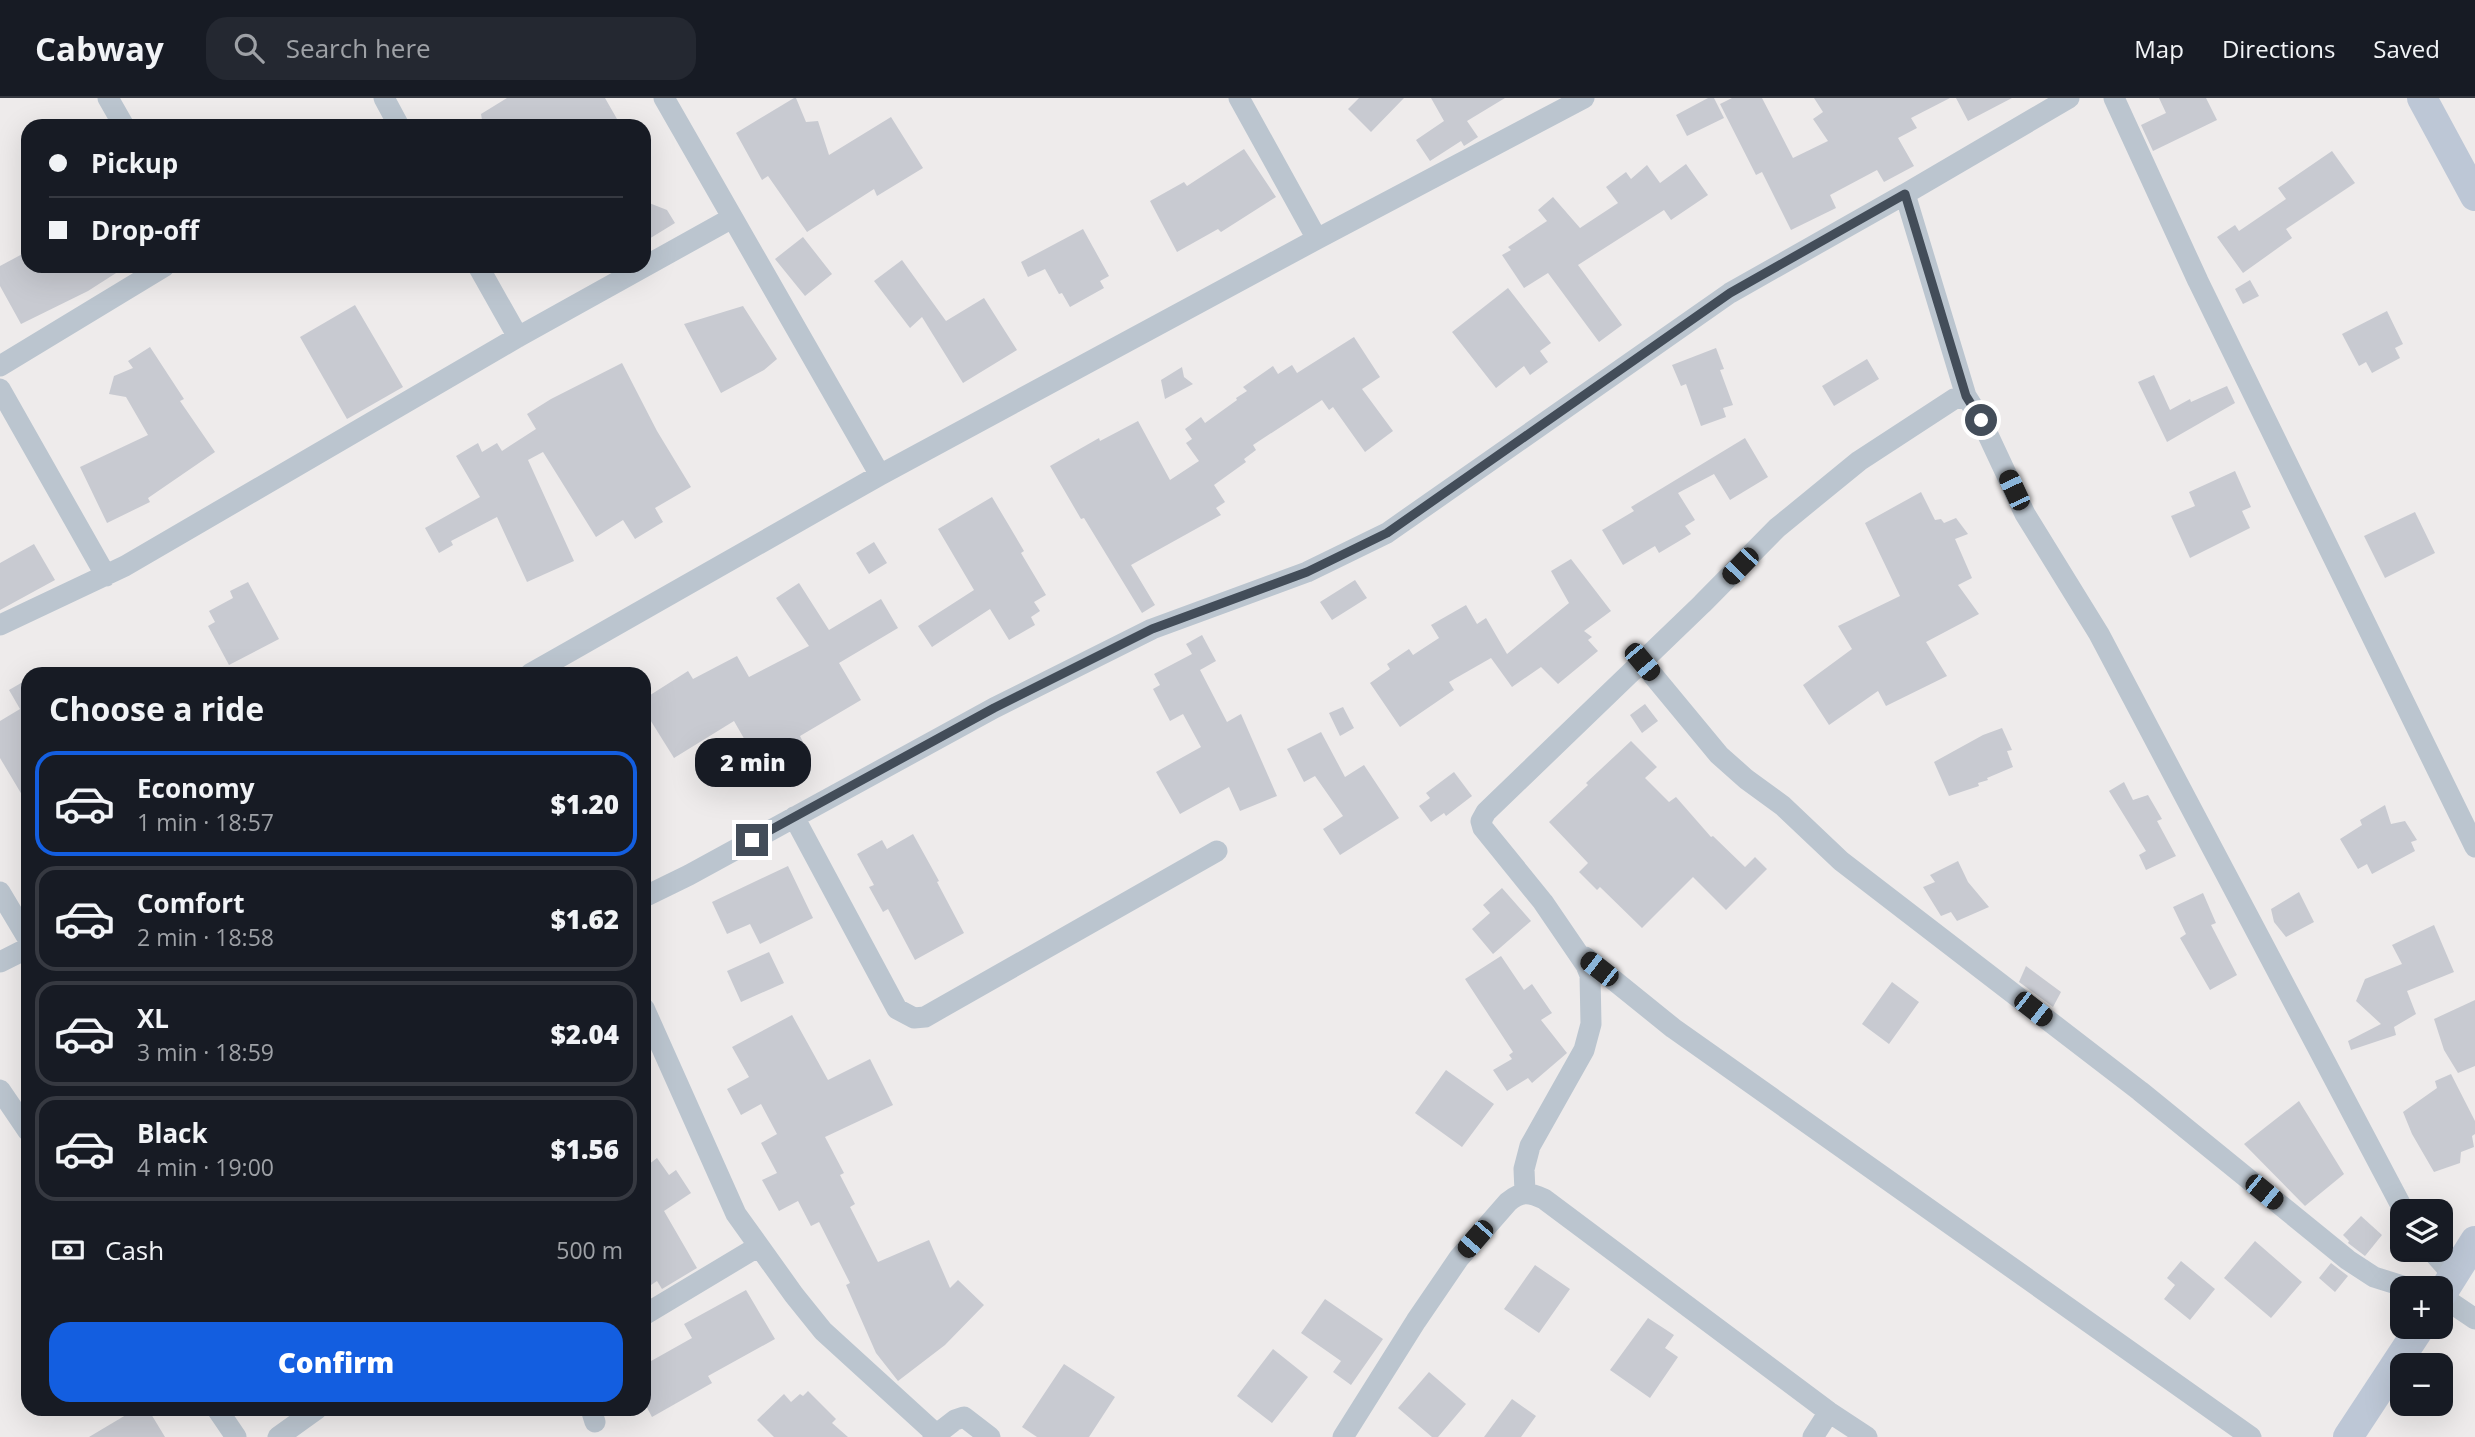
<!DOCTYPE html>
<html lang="en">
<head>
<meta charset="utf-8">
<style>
	:root { --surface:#171b24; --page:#242831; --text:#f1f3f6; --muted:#9ea1a6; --line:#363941; --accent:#135ee0 }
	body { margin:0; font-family:"Open Sans",sans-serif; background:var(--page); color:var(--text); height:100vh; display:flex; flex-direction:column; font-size:26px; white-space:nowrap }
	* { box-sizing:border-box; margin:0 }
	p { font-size:23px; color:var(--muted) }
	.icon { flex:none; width:38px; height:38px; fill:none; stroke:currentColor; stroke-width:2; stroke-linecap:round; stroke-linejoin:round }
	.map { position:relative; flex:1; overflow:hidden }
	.panel { position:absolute; left:21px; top:569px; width:630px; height:749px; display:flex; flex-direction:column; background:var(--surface); border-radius:21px; box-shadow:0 7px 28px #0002 }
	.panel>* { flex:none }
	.hud { position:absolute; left:21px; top:21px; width:630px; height:154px; border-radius:21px; box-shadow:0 7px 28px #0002; display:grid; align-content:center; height:154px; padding:0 28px; background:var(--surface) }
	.controls { position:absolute; left:2390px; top:1101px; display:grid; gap:14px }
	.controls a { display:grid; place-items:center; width:63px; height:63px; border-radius:14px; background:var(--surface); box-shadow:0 7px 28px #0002; font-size:35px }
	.end { position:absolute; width:32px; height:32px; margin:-16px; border:9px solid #434d59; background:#fff; box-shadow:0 0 0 4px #fff }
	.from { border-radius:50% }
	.bubble { position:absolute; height:49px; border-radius:21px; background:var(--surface); box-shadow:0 7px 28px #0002; font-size:23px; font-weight:800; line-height:49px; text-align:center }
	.car { position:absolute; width:21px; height:42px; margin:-21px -10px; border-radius:9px; box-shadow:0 0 5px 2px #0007; background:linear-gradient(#222 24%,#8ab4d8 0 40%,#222 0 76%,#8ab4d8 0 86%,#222 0) }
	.hud b { display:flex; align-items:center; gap:24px; height:66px; font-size:26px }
	.hud b+b { border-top:2px solid var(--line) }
	.hud i { width:18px; height:18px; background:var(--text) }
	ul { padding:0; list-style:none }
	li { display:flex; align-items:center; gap:21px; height:105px; margin:0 14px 10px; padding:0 14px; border:4px solid var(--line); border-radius:21px }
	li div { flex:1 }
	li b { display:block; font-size:26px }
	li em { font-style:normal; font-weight:800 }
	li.selected { border-color:var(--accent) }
	li>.icon { width:63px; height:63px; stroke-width:1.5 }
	h2 { padding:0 28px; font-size:32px; line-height:84px }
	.pay { display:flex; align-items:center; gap:18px; height:77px; padding:0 28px; font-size:26px }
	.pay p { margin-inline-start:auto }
	.primary-button { display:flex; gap:14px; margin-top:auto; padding:14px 28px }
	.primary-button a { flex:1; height:80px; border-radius:21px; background:var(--accent); color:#fff; font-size:28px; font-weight:800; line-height:80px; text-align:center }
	header { display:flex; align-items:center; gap:42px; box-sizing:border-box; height:98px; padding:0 35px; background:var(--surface); border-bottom:2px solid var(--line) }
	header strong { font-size:33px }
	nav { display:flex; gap:38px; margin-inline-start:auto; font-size:24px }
	.search { width:490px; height:63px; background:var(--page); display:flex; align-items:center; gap:18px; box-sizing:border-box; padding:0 24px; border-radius:21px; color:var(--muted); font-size:26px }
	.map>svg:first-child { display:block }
	.building { fill:#c8cad1 }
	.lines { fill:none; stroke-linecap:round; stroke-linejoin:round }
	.street { stroke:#bbc5cf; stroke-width:21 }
	.secondary { stroke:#bdc7d6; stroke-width:30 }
	.route { stroke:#434d59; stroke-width:9 }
</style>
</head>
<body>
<header>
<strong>Cabway</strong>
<div class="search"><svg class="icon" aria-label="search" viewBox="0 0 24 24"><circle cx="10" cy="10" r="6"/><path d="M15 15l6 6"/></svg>Search here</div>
<nav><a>Map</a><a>Directions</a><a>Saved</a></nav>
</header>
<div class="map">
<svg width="2475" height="1339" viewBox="0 0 2475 1339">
	<rect width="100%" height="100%" fill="#eeebeb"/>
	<path class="building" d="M507 0H605L621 28H483L481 16Z
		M794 0H796L806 24 818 23 829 57 891 19 923 70 877 98 874 91 807 134 768 78 762 82 736 35Z
		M1359 0H1404L1371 34 1348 11Z
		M1431 0H1505L1467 23 1478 39 1464 48 1461 43 1430 63 1416 42 1444 23Z
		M1708 0H1714L1724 20 1687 38 1676 17Z
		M1732 0H1762L1793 60 1828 43 1813 21 1823 14 1814 0H1950L1911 20 1917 30 1898 40 1914 68 1884 84 1877 72 1830 97 1836 110 1791 132 1762 74 1756 77 1720 6Z
		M1956 0H2012L1968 23Z
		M2159 0H2206L2217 22 2153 53 2141 27 2166 15Z
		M1244 51 1276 99 1221 134 1218 131 1177 154 1150 103 1184 84 1187 88Z
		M2332 53 2355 85 2286 131 2292 140 2243 175 2217 139 2235 127 2239 133 2286 101 2278 90Z
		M1686 66 1708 97 1671 122 1664 112 1578 167 1622 227 1599 244 1548 175 1524 190 1502 157 1511 152 1508 149 1547 123 1538 112 1553 99 1580 130 1618 105 1606 89 1626 74 1631 81 1647 67 1660 85Z
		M644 103 667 112 675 125 644 144Z
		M1083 131 1109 178 1100 183 1104 190 1070 209 1062 195 1059 196 1045 171 1028 179 1021 164Z
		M803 139 832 176 805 198 775 161Z
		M28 153V168H127L88 193 21 226 0 188V168Z
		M902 162 946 223 984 200 1017 252 963 285 922 219 910 230 874 183Z
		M2250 182 2259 198 2243 206 2235 191Z
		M1508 190 1551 245 1540 253 1548 264 1530 277 1524 268 1496 290 1452 234Z
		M355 207 403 289 347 321 300 239Z
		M743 208 777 261 764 272 721 295 684 226Z
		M2387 213 2403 246 2395 250 2400 260 2372 275 2366 264 2359 268 2342 236Z
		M1354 239 1380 279 1362 291 1393 333 1365 354 1333 309 1329 312 1322 302 1253 347 1256 352 1244 361 1246 364 1214 387 1225 404 1216 410 1221 417 1131 467 1155 507 1142 515 1084 420 1081 421 1050 368 1099 340 1100 343 1138 323 1170 382 1199 363 1186 345 1192 341 1185 331 1201 319 1205 325 1237 302 1236 300 1247 293 1243 289 1273 268 1278 276 1292 267 1297 275Z
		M150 249 184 301 180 303 215 354 148 400 150 404 107 425 80 369 148 337 126 299 109 296 114 278 133 270 128 263Z
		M1716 250 1724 271 1720 272 1733 307 1723 310 1726 319 1701 328 1686 286 1681 288 1672 267Z
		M1867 261 1879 281 1834 308 1822 288Z
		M622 265 657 333 691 389 655 410 663 424 635 441 623 422 596 439 543 354 528 362 574 463 527 484 497 419 451 443 453 447 439 455 425 430 480 399 456 358 478 345 482 354 497 345 502 353 536 331 527 316 551 301Z
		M1182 269 1184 279 1193 286 1165 301 1161 282Z
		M2154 277 2170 312 2190 301 2191 304 2227 288 2235 305 2167 344 2138 284Z
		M1745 340 1768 379 1730 402 1714 376 1678 395 1695 422 1685 428 1691 436 1659 455 1655 448 1623 467 1602 432 1634 413 1631 409Z
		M2235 373 2251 409 2242 413 2250 430 2190 460 2171 418 2195 408 2189 394Z
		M1921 394 1935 422 1941 421 1944 425 1956 420 1968 436 1955 441 1972 480 1958 487 1979 516 1926 544 1947 578 1886 608 1878 593 1829 627 1803 587 1852 551 1838 528 1900 498 1865 425Z
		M992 399 1024 453 1021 455 1046 497 1034 504 1040 513 1031 519 1035 527 1009 542 990 511 932 549 918 528 974 492 938 431Z
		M2415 414 2435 455 2385 480 2364 438Z
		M874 444 887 465 869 476 856 455Z
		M34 446 55 482 0 512V465Z
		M1571 461 1611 513 1584 533 1592 539 1588 542 1598 553 1558 586 1541 569 1512 589 1491 560 1449 584 1454 592 1400 629 1370 585 1390 571 1387 566 1409 551 1413 557 1439 540 1431 527 1466 507 1477 526 1486 520 1507 556 1569 505 1551 473Z
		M1355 482 1367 500 1332 522 1320 504Z
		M248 484 279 541 229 567 208 528 215 524 209 513 233 500 230 493Z
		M799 485 829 532 881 501 898 530 839 565 861 602 800 638 805 648 762 672 734 623 674 660 644 612V601L688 573 693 581 737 558 749 579 809 548 776 500Z
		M1202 537 1216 563 1200 572 1227 624 1241 616 1277 698 1240 713 1229 689 1180 716 1156 674 1201 649 1183 616 1170 623 1153 591 1160 587 1154 576 1192 556 1186 546Z
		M28 581V707L0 660V623L20 611 9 592Z
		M1645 606 1658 623 1642 635 1630 617Z
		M1343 609 1354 630 1340 638 1329 615Z
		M2002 630 2012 652 2007 653 2013 669 1987 680 1988 682 1978 685 1979 688 1949 698 1934 664 1983 637Z
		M1321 634 1345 679 1364 667 1399 720 1340 757 1323 731 1343 718 1315 678 1304 684 1287 651Z
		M1631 643 1657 669 1645 680 1669 704 1676 699 1711 739 1713 738 1745 769 1755 759 1767 771 1726 812 1693 779 1642 830 1600 789 1597 792 1579 774 1588 765 1549 724 1588 687 1586 685Z
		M1454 674 1472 698 1446 718 1444 715 1431 724 1419 708 1430 700 1426 695Z
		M2124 684 2133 702 2148 697 2162 721 2157 723 2176 758 2146 772 2139 757 2146 753 2109 693Z
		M2385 707 2391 726 2405 723 2417 742 2411 744 2415 753 2372 776 2367 766 2358 771 2340 741 2362 727 2360 722Z
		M913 736 939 783 937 784 964 835 915 862 888 811 883 814 869 789 874 787 857 756 882 742 887 751Z
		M1958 763 1968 784 1989 809 1957 823 1951 814 1941 818 1923 789 1935 784 1930 777Z
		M788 768 813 820 760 846 750 826 727 836 712 804Z
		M1502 790 1531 823 1493 856 1472 831 1490 815 1483 807Z
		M2299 794 2314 824 2286 839 2274 824 2271 811Z
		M2203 795 2216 825 2211 827 2237 877 2210 892 2180 840 2186 836 2173 809Z
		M2434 827 2454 874 2407 893 2416 916 2394 929 2396 937 2351 952 2348 943 2381 926 2356 903 2365 881 2402 866 2392 847Z
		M769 854 784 885 741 904 727 873Z
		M1501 858 1524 892 1532 886 1552 915 1541 922 1567 955 1532 985 1528 980 1507 993 1493 972 1512 961 1509 957 1513 954 1465 881Z
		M2026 868 2061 894 2053 909 2019 884Z
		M1892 884 1919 904 1889 946 1862 926Z
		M2475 902V968L2458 975 2444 952 2434 921Z
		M792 917 828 982 870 961 893 1007 825 1039 844 1075 840 1077 855 1106 850 1109 878 1164 929 1142 950 1190 958 1182 984 1207 945 1247 898 1283 876 1255 846 1187 850 1185 819 1124 811 1128 798 1103 779 1113 762 1082 777 1075 761 1045 777 1036 761 1006 741 1017 727 991 749 979 732 949Z
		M1446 972 1494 1006 1462 1049 1415 1015Z
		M2451 976 2475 1023V1036L2472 1038 2474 1049 2461 1054 2460 1065 2434 1074 2412 1036 2403 1014 2437 990 2435 983Z
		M2299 1003 2344 1076 2305 1108 2244 1046Z
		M657 1060 669 1077 676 1072 691 1095 664 1113 697 1170 662 1191 657 1183 651 1187 644 1175V1070Z
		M2361 1118 2382 1137 2365 1158 2348 1145 2349 1143 2343 1137Z
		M2255 1143 2302 1184 2271 1220 2224 1180Z
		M2181 1163 2215 1191 2190 1222 2164 1201 2175 1187 2167 1180Z
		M2331 1165 2348 1178 2335 1194 2319 1180Z
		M1535 1167 1570 1191 1539 1235 1504 1211Z
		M746 1192 775 1241 708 1278 712 1285 652 1319 644 1304V1267L692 1240 684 1226Z
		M1325 1201 1383 1241 1351 1287 1333 1274 1341 1263 1301 1235Z
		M1648 1220 1674 1237 1665 1250 1678 1259 1650 1300 1610 1272Z
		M1273 1251 1308 1279 1272 1325 1237 1298Z
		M1064 1266 1115 1299 1089 1339H1037L1022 1329Z
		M1429 1274 1466 1306 1438 1339H1432L1398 1310Z
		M808 1293 836 1321 832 1325 848 1339H774L757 1322 784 1296 791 1304 800 1296 803 1298Z
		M1512 1301 1536 1318 1521 1339H1484Z
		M136 1311H148L165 1339H89Z"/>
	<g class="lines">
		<path class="street" d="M108 0 124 28
			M384 0 399 28
			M664 0 880 377
			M1239 0 1317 141
			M2069 0 1905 96 1966 298 1981 322 2025 416 2099 536 2404 1113
			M2114 0 2198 183 2475 749
			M478 168 518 239
			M0 268 165 168
			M0 291 106 478
			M0 527 125 468 518 239 732 120
			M1642 564 1719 657 1746 681 1783 708 1841 763 2140 993 2348 1162 2374 1179 2409 1190
			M530 576 880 377 1317 141 1584 0
			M794 719 897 911 914 920 925 919 1217 753
			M0 794 28 841
			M644 799 689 777 994 610 1152 531 1307 474 1387 435 1730 195 1905 96
			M1585 859 1673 930 2251 1339
			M0 864 28 850
			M644 910 736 1116 794 1197 823 1233 936 1336
			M0 992 28 1033
			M1525 1094 1524 1071 1530 1048 1584 952 1591 926 1590 877 1586 867 1543 804 1483 730 1481 723 1486 714 1702 506 1777 430 1859 363 1954 301 1966 298
			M2431 1152 2453 1177
			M2441 1198 2475 1221
			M644 1217 759 1148
			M217 1311 236 1339
			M591 1311 595 1324
			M278 1339 317 1311
			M933 1339 955 1322 964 1319 990 1339
			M1343 1339 1416 1223 1459 1160 1508 1104C1521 1093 1529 1094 1544 1101L1829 1314 1867 1339
			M1813 1339 1829 1314"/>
		<path class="secondary" d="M2422 0 2475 98
			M2441 1197 2475 1143
			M2348 1339 2421 1228"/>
	</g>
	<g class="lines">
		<path class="route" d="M752 742 994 610 1152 531 1307 474 1387 435 1730 195 1905 96 1966 298 1981 322"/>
	</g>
</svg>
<div class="controls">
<a><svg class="icon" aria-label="layers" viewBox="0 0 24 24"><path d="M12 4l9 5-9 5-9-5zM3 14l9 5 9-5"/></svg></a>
<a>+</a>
<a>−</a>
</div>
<i class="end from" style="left:1981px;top:322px"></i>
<i class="end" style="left:752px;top:742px"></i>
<div class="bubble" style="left:695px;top:640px;width:116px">2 min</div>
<i class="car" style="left:2014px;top:392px;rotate:335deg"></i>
<i class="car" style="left:1740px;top:468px;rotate:224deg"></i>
<i class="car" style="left:1642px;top:564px;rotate:140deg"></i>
<i class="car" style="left:1599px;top:871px;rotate:308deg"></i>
<i class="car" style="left:2033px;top:911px;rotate:128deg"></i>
<i class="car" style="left:2264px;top:1094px;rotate:129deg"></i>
<i class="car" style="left:1475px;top:1141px;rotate:221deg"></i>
<div class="hud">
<b><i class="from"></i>Pickup</b>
<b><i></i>Drop-off</b>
</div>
<section class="panel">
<h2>Choose a ride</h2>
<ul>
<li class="selected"><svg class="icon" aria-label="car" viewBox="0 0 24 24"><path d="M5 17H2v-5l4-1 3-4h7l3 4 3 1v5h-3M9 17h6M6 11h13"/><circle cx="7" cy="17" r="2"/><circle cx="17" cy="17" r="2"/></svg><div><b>Economy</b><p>1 min · 18:57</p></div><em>$1.20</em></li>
<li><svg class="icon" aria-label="car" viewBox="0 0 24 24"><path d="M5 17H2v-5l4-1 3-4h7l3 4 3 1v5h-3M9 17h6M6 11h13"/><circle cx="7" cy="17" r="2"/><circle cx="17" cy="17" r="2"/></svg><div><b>Comfort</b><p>2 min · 18:58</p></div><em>$1.62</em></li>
<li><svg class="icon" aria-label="car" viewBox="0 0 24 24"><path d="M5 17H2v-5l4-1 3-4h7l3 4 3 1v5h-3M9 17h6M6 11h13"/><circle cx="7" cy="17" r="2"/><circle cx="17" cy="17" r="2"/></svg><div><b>XL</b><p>3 min · 18:59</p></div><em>$2.04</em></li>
<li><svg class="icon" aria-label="car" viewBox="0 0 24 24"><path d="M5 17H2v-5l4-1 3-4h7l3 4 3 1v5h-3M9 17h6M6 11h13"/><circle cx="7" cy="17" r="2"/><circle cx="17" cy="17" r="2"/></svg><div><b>Black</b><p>4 min · 19:00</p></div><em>$1.56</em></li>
</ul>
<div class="pay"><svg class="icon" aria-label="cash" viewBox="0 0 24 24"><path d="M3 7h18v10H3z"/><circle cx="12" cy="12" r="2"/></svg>Cash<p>500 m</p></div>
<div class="primary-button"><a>Confirm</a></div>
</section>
</div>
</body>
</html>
